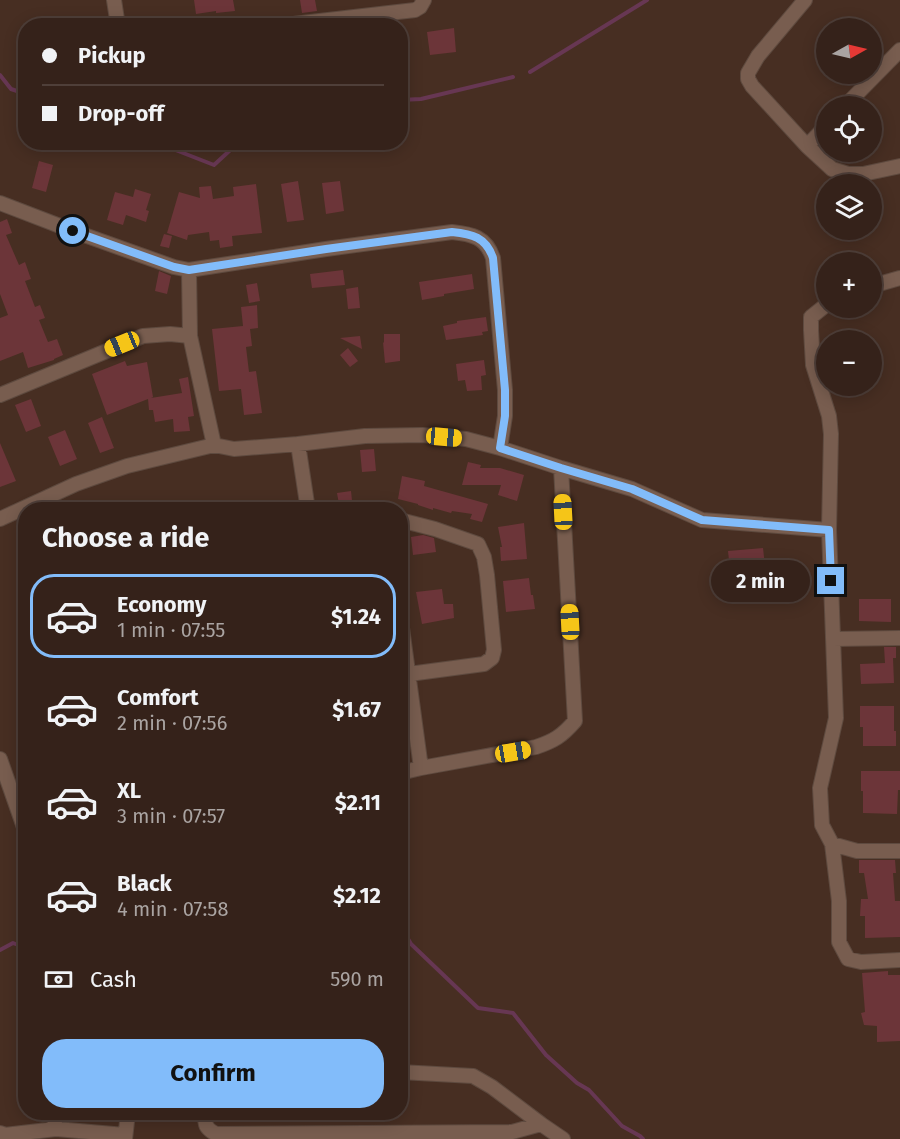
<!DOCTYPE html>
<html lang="en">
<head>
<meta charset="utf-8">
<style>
	:root { --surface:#35221a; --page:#3d2a23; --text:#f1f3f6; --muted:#aaa4a2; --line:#4f3f39; --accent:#82bcfa }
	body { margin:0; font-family:"Fira Sans",sans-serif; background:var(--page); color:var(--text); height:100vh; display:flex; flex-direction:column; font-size:22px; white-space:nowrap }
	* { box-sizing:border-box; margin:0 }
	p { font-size:20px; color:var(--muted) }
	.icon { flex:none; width:33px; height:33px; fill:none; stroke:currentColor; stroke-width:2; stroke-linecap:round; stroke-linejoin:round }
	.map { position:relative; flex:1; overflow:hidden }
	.sheet { position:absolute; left:18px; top:502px; width:390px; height:618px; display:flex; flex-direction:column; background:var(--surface); border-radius:24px; box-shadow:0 3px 15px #0003,0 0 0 2px var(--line) }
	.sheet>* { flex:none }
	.hud { position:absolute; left:18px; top:18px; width:390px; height:132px; border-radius:24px; box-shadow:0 3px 15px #0003,0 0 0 2px var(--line); display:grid; align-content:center; height:132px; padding:0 24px; background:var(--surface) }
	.needle { width:39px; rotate:82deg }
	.controls { position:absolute; left:816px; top:18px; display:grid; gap:12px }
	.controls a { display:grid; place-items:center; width:66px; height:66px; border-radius:50%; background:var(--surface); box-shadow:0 3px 15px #0003,0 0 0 2px var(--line); font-size:30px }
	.end { position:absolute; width:27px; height:27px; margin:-14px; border:8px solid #82bcfa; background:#111; box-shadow:0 0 0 3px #111 }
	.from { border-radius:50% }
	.bubble { position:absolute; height:42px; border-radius:21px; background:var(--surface); box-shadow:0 3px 15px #0003,0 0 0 2px var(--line); font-size:20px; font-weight:700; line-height:42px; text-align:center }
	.car { position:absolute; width:18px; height:36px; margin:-18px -9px; border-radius:8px; box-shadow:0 0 4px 2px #0007; background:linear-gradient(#f5c518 24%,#345 0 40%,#f5c518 0 76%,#345 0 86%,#f5c518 0) }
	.hud b { display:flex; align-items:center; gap:21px; height:57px; font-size:22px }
	.hud b+b { border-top:2px solid var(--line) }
	.hud i { width:15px; height:15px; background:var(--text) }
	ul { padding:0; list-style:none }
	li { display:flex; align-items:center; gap:18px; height:84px; margin:0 12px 9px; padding:0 12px; border:3px solid transparent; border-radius:24px }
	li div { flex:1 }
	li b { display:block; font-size:22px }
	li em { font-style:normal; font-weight:700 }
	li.current { border-color:var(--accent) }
	li>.icon { width:54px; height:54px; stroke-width:1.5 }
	h2 { padding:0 24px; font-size:27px; line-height:72px }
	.pay { display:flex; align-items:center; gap:15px; height:66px; padding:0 24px; font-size:22px }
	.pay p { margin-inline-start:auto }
	.cta { display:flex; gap:12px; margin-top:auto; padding:12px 24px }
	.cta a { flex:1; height:69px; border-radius:24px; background:var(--accent); color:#111; font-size:24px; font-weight:700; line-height:69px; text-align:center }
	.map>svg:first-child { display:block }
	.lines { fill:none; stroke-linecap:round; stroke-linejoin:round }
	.stream { stroke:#673753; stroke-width:4 }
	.building { fill:#6c3539 }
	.minor-casing { stroke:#5e4a3f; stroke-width:16 }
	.minor { stroke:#785d4f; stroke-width:14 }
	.route { stroke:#82bcfa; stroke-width:8 }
</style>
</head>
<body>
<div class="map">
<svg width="900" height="1139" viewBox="0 0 900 1139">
	<rect width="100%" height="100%" fill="#472e22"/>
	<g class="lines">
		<path class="stream" d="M530 72 647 0
			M0 75 11 89 26 94
			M400 100 421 99 513 77
			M155 142 214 165 239 142
			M400 925 411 944 478 1008 513 1013 546 1055 577 1083 589 1090 622 1126 640 1136 643 1139
			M0 950 13 943 26 948"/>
	</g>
	<path class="building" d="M194 0H233L235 11 216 13V11L196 14Z
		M300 0H315L317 11 302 13Z
		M454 28 456 52 430 55 427 32Z
		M39 161 53 165 46 192 32 188Z
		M298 181 304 220 287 222 281 184Z
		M340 181 344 211 326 214 322 183Z
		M256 184 262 233 232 236 233 246 220 248 219 240 210 241 209 232 188 235 187 240 167 233 179 192 200 198 199 187 211 186 213 199 234 196 233 187Z
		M135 189 151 194 146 210 149 211 146 222 126 215 123 225 107 220 115 192 133 197Z
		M7 219 12 233 6 235 19 265 25 262 31 279 25 281 35 307 40 305 45 318 39 320 48 342 57 339 63 355 54 359V360L28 368 23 352 0 361V318L8 315 0 294V222Z
		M164 234 172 236 169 248 160 246Z
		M343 270 345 285 312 288 310 274Z
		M159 271 171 276 167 294 155 291Z
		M472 274 474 289 444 294V296L422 300 419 282Z
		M257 283 260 301 249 303 246 285Z
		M358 287 360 308 348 309 346 289Z
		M257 305 258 328 250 329 252 346 246 347 249 372 256 371 262 413 244 415 241 389 219 391 212 329 243 326 241 307Z
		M486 317 488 331 482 332 483 335 446 340 443 326 457 323V321Z
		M384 334H400V361L385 363 383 342 384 343Z
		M360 336 362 349 340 338Z
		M348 348 358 361 350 367 340 355Z
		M484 360 486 375 481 376 482 390 467 391 465 380 458 381 456 364Z
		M125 361 127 366 147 362 153 397 151 398 182 393 179 379 188 377 194 416 188 417 190 431 174 432 173 419 155 422 153 410H149L148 399 107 415 92 374Z
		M31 399 41 426 26 432 15 405Z
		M102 417 114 448 100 453 88 423Z
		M65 430 77 459 60 466 48 437Z
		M0 443 16 481 0 487Z
		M374 449 376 471 362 472 360 450Z
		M468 462 481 465 480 468H500L524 475 517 501 498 495 501 485H462Z
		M402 476 425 481 424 486 488 504 482 522 470 519 472 514 452 511 451 513 433 508V510L418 505V504L398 499Z
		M351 491 353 510H340L337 493Z
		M524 523 527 559 501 561 500 547H502L498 527Z
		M423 535 434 538 436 552 413 555 411 537Z
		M763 548 765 566 730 570 728 551Z
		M529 578 531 595H533L535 609 506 612 503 581Z
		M442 589 444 604H453L454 618 422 624 416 592Z
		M859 599H891V622L859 621Z
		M884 647H896V658H893L894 683 861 684 860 664 885 663Z
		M860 706H894V731H896V746H863V727H860Z
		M861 771H900V790H898L897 814 863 813V791H861Z
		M859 860H895L896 873H893L895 901H900V937L865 938V916H860L861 899H868L864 873H859Z
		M888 971V975H900V1041L877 1042V1026L864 1025 861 1013 865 1012 862 973Z"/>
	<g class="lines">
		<g class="minor-casing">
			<path id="minor" d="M114 0 118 26
				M805 0 758 56 748 73V79L752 86 807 146 832 169 848 174H863L900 166
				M276 26 415 10 420 7 424 0
				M845 106 900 50
				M807 146 826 126
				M0 203 73 231 174 267 189 270 190 336 214 445 127 466 76 484 0 519
				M189 270 326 249 452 232C472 234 486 237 493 258L505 390V416L500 448
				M872 286 900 278
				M826 305 811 317V330L813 365 829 416 831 434 829 530 836 718 820 788 822 825 832 844 839 901V942L848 959 861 962 900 960
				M0 395 143 336 170 334 190 336
				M298 444 308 510
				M214 445 234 449 298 444 365 436 422 435 466 439 500 448 561 468 632 489 702 520 829 530
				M400 520 435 529 478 544 484 557 487 575 494 650 492 658 484 664 409 674
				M400 613 421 768
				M833 639 900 638
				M0 759 26 833
				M400 773 421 768 536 747C554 741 562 736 575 721L561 468
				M832 844 857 851H900
				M400 1072 473 1076 492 1087 541 1124 563 1139
				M53 1113 56 1129
				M205 1113C205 1125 205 1128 216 1134L512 1132 541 1124
				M0 1133 5 1135 56 1129 125 1135
				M125 1139 128 1113"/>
		</g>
		<use href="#minor" class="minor"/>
	</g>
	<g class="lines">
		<path class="route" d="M73 231 174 267 189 270 326 249 452 232C472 234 486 237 493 258L505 390V416L500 448 561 468 632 489 702 520 829 530 831 581"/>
	</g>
</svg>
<div class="controls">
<a><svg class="needle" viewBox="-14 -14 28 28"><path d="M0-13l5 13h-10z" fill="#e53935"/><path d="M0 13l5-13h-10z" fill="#aaa4a2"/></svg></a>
<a><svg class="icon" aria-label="locate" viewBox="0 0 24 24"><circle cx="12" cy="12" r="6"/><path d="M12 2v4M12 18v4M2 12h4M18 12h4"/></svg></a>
<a><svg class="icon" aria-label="layers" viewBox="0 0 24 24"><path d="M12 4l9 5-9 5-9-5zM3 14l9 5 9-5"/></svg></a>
<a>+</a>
<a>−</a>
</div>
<i class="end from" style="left:73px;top:231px"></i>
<i class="end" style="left:831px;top:581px"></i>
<div class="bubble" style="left:711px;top:560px;width:99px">2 min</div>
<i class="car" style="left:122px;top:344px;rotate:248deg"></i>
<i class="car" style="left:444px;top:437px;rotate:95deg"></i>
<i class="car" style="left:563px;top:512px;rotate:357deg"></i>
<i class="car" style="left:570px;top:622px;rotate:357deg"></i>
<i class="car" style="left:513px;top:752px;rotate:80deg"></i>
<div class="hud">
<b><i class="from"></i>Pickup</b>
<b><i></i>Drop-off</b>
</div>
<section class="sheet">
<h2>Choose a ride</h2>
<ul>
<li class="current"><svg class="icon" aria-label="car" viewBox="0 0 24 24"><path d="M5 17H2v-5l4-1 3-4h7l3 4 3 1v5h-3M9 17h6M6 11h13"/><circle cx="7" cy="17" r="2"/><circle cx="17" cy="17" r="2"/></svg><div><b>Economy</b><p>1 min · 07:55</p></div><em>$1.24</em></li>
<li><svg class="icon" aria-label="car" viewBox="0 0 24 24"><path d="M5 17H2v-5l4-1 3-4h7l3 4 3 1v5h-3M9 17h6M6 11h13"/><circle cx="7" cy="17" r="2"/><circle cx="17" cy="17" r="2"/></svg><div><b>Comfort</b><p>2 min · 07:56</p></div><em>$1.67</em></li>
<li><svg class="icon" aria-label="car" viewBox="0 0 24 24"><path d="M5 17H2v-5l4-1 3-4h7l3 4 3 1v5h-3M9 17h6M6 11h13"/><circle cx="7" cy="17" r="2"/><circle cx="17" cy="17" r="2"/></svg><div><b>XL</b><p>3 min · 07:57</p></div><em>$2.11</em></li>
<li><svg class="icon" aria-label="car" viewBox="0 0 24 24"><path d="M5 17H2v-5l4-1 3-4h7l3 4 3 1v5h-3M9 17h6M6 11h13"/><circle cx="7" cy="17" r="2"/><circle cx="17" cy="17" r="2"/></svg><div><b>Black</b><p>4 min · 07:58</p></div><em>$2.12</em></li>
</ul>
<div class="pay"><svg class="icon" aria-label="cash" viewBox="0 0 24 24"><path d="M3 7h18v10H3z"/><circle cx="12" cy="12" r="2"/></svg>Cash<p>590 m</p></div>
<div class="cta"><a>Confirm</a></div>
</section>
</div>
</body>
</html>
